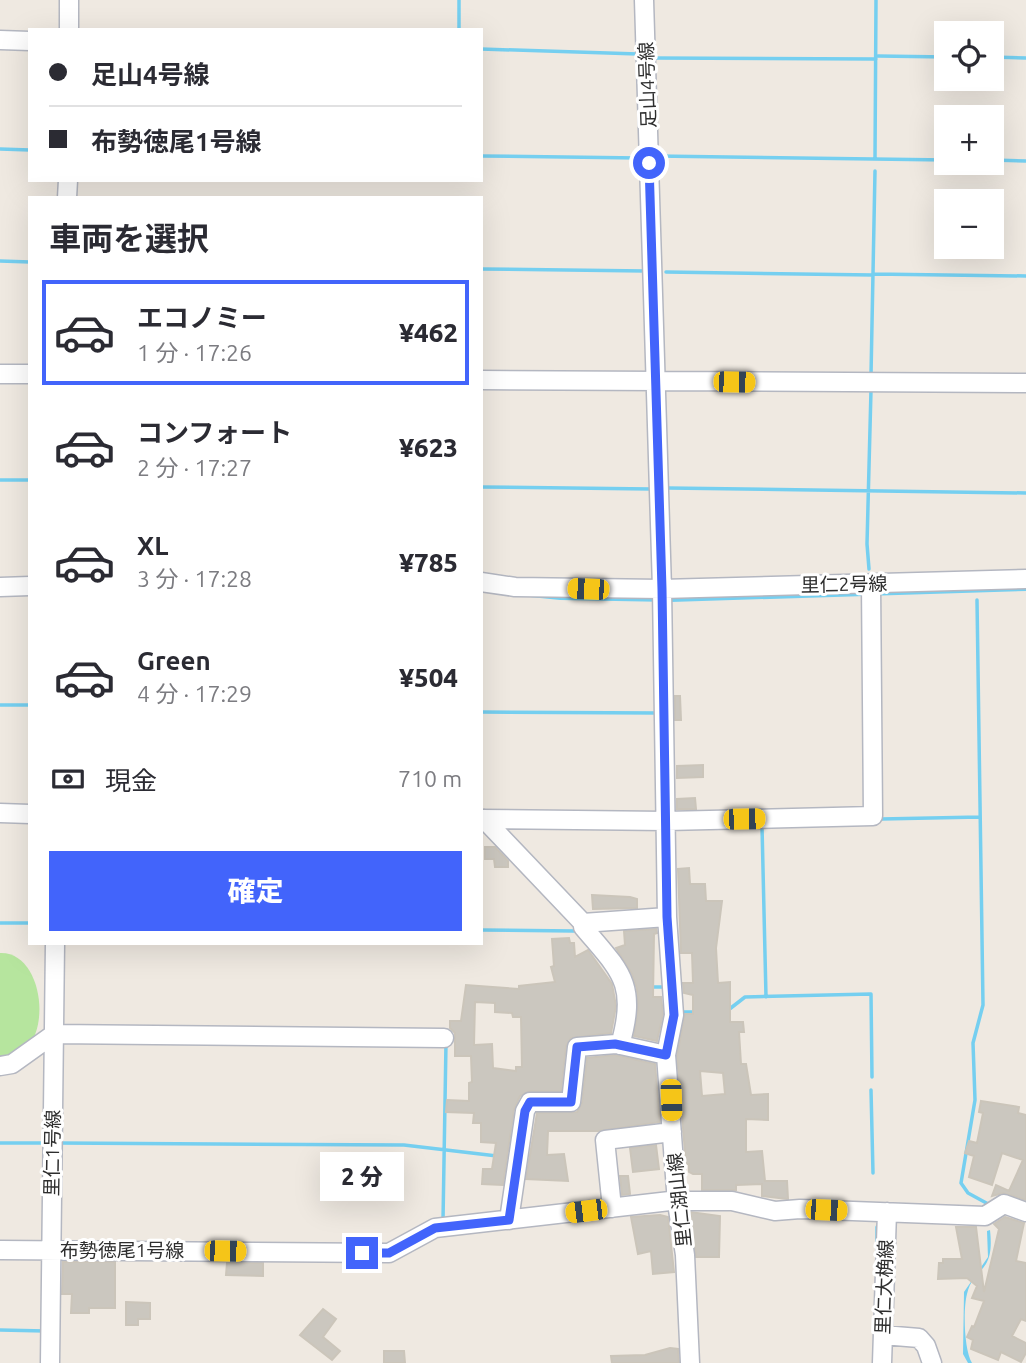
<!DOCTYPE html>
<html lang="ja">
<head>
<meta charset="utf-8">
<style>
	:root { --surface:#fff; --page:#f2f2f3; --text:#2b2b33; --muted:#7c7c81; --line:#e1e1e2; --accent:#4264fb }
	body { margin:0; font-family:Ubuntu,"Noto Sans JP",sans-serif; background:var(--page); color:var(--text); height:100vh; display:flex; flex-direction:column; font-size:26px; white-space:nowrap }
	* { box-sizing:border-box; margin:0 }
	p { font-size:23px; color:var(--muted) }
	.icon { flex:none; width:38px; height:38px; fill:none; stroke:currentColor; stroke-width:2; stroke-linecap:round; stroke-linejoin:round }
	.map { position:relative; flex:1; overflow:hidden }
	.panel { position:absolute; left:28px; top:196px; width:455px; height:749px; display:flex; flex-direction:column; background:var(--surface); border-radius:0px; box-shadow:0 7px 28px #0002 }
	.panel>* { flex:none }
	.hud { position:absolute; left:28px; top:28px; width:455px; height:154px; border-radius:0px; box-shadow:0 7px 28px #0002; display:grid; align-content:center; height:154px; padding:0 21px; background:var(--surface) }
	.controls { position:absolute; left:934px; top:21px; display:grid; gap:14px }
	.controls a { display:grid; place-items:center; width:70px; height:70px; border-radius:0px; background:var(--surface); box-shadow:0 7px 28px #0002; font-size:35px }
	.end { position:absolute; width:32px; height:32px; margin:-16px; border:9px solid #4264fb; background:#fff; box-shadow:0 0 0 4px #fff }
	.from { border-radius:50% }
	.bubble { position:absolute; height:49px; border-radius:0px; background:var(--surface); box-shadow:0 7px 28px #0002; font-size:23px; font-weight:800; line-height:49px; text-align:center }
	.car { position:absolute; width:21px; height:42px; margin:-21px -10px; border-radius:9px; box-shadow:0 0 5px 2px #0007; background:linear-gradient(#f5c518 24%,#345 0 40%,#f5c518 0 76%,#345 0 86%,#f5c518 0) }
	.hud b { display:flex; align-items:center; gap:24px; height:66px; font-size:26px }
	.hud b+b { border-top:2px solid var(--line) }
	.hud i { width:18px; height:18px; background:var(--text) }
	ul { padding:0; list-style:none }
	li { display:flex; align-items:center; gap:21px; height:105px; margin:0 14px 10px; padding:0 7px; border:4px solid transparent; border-radius:0px }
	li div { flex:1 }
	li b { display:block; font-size:26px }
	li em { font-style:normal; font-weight:800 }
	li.selected { border-color:var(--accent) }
	li>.icon { width:63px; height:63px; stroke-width:1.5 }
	h2 { padding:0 21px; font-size:32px; line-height:84px }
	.pay { display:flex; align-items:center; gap:18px; height:77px; padding:0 21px; font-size:26px }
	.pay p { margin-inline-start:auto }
	.button { display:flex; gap:14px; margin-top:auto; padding:14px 21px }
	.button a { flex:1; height:80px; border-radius:0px; background:var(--accent); color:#fff; font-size:28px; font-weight:800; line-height:80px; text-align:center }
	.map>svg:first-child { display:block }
	.green { fill:#b6e59e }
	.water { fill:#75cff0 }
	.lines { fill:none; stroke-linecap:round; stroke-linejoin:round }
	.stream { stroke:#75cff0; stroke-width:3.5 }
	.building { fill:#cbc7bf; stroke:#cbc5ba; stroke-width:2; fill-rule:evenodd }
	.minor-casing { stroke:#b4b7c1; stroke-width:21 }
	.minor { stroke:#fff; stroke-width:18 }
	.route { stroke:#4264fb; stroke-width:9 }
	.labels { text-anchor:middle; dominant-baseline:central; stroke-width:6; stroke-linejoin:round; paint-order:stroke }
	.street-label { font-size:19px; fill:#2e2e2e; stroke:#fff }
</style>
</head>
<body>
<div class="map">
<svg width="1026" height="1363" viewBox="0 0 1026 1363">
	<rect width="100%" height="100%" fill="#efe9e1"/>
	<path class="green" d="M0 953C49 951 56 1063 0 1058Z"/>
	<path class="water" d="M1026 586V591L671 602 560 600 481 592V588Z
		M990 1230C995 1275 974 1265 967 1294 963 1309 964 1350 972 1363H968L963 1354 964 1292 988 1257 987 1231Z"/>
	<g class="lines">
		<path class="stream" d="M459 30V0
			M481 49 638 54
			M878 56 947 57
			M992 57 1026 58
			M652 58 876 59
			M0 149 30 150
			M481 156 639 158
			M656 156 947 160
			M875 158 876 0
			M992 160 1026 161
			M0 261 30 262
			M481 269 645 271
			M666 272 873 275
			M873 274 1026 276
			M871 375 875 171
			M0 480H30
			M481 487 651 489
			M668 488 1026 493
			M869 569 867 544 871 390
			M977 600 983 1005 973 1043 975 1100 961 1183 968 1193 990 1205
			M0 705H30
			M481 712 658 713
			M881 819 980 817
			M762 826 766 997
			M0 923H30
			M481 930 574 931
			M651 987H667
			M727 1011 745 997 871 994 872 1077
			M678 1012H695
			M871 1090 873 1173
			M0 1143H47
			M58 1143 404 1145 497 1156
			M443 1220 446 1043
			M877 1252V1227
			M0 1330 45 1331"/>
	</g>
	<path class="building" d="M675 696H680L681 720H675Z
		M703 765V777L677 778V766Z
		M695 798 696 809H677V799Z
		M485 847H495L508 861V867H495L494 859H485Z
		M689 868 690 884H705L706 901H722L716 948 718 983 730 982V1022H743L744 1032H739L741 1064H746L751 1095 768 1094V1120L746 1119V1152L762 1151 765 1181H787L788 1199 762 1196V1184L736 1185V1190H702V1174H693L689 1172V1164H686L677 1056 685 1014H693V995L684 993 683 983H693L692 953H681L678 869ZM700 1071 723 1073 725 1094 702 1096Z
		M592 895 630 897 637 899V908L593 909Z
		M656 929 657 933 654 934 653 997H661L663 1014 657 1041 634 1036 638 1008 637 989 632 974 616 948 625 945 624 931Z
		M569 938 570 943H574L575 957 588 950 612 984 616 1006 611 1033 571 1038 566 1046 561 1091H530L520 1096 514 1109 503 1185 482 1184 483 1169H492L496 1143 481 1142V1123H473L474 1113 446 1112 447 1100 469 1101V1083L472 1082 471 1056H455V1033L450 1028V1021H461L466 985 519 989V986L555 982 551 967 554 966 552 939ZM475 1002 495 1003V1012L512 1013 513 1017H521L522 1067H516V1071L493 1068 492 1044 474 1045Z
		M615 1055 655 1064 660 1122 598 1131H548L547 1155 564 1154 568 1181 526 1179 537 1113 577 1112 582 1103 587 1058Z
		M981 1101 1019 1107 1018 1113 1026 1115V1200L1003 1193 992 1196 996 1185 1009 1191 1023 1160 1002 1153 992 1185 969 1177 974 1156 965 1153 969 1141 977 1143 983 1113 979 1112Z
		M656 1145 659 1169 633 1172 630 1148Z
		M620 1176H628L630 1194 622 1195Z
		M690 1212 720 1216 719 1257H696Z
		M660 1215 668 1217 674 1272 653 1274 651 1251 638 1254 631 1217Z
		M1005 1217 1024 1223 1016 1261 1026 1263V1321L1021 1319 1012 1336 1026 1343V1353L1021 1362 1001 1352 998 1360 971 1349 973 1340 967 1337 972 1326 974 1327 984 1301 972 1298 977 1286 967 1278 938 1279 939 1263H943V1259H962L956 1227H976L984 1292 999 1229 994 1224Z
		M63 1262H115V1308H89V1313H71L72 1294H62Z
		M227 1263H263V1276L226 1275Z
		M126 1302 150 1303V1319H138V1325H126Z
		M323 1309 336 1319 323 1337 340 1351 332 1360 300 1335Z
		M670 1348 678 1349 679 1363H612L611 1356 645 1355Z
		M384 1351H404L405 1363H384Z"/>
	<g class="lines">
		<g class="minor-casing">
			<path id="minor" d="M644 0 662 589 1026 579
				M69 30V0
				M0 40 30 41
				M67 198 68 180
				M0 374H30
				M481 380 1026 383
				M481 582 515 587 662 589 667 917 674 1015 666 1055 677 1203 685 1255 690 1363
				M0 587 30 586
				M0 813 30 814
				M481 819 666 821 873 816 871 583
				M484 819 583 923
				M620 1045C638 983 620 971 583 927V923L667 917
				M0 1066 12 1064 54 1034 444 1038
				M612 1208 605 1140 672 1132
				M509 1220 525 1111 530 1102H571L577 1047 616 1044 666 1055
				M0 1250 389 1253 435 1228 670 1201H732L775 1211 800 1209 985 1216 1004 1204 1026 1212
				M883 1335 919 1338 926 1346 932 1363
				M50 1363 55 943
				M882 1363 887 1212"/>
		</g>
		<use href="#minor" class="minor"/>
	</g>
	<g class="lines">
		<path class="route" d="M362 1253H389L435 1228 509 1220 525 1111 530 1102H571L577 1047 615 1044 666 1055 674 1015 667 917 662 589 649 163"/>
	</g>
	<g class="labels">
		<g class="street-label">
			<text transform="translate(647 85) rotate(-92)">足山4号線</text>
			<text transform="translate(844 584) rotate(-1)">里仁2号線</text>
			<text transform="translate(52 1153) rotate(-89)">里仁1号線</text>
			<text transform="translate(679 1200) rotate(-96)">里仁湖山線</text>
			<text x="122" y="1250">布勢徳尾1号線</text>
			<text transform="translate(884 1287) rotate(-88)">里仁大桷線</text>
		</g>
	</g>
</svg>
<div class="controls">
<a><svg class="icon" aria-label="locate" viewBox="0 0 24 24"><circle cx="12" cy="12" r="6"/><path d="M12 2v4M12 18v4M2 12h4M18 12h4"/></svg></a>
<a>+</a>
<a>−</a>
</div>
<i class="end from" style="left:649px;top:163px"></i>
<i class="end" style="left:362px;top:1253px"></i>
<div class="bubble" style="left:320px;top:1152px;width:84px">2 分</div>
<i class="car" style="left:734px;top:382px;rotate:91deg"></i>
<i class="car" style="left:588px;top:589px;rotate:272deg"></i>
<i class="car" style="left:744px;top:819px;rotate:89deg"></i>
<i class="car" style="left:671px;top:1100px;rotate:178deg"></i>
<i class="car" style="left:826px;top:1210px;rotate:92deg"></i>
<i class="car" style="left:586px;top:1211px;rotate:263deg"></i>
<i class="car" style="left:225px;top:1251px;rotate:91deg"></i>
<div class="hud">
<b><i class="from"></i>足山4号線</b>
<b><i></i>布勢徳尾1号線</b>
</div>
<section class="panel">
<h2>車両を選択</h2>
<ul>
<li class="selected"><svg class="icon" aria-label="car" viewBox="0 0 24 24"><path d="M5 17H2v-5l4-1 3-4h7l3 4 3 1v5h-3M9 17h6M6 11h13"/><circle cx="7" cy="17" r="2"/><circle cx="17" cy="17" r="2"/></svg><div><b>エコノミー</b><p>1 分 · 17:26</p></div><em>¥462</em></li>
<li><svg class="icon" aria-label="car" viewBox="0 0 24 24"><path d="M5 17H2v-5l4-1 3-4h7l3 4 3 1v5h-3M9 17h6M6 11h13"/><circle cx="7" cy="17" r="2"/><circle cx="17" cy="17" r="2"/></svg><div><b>コンフォート</b><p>2 分 · 17:27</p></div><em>¥623</em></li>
<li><svg class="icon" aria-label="car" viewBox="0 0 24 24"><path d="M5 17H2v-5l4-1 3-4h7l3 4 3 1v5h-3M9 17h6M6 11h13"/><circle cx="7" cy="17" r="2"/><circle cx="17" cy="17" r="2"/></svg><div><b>XL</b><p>3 分 · 17:28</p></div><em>¥785</em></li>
<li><svg class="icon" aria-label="car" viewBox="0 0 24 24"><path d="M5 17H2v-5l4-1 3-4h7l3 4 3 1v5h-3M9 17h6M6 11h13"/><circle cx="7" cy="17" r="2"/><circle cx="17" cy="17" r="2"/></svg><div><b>Green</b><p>4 分 · 17:29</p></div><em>¥504</em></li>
</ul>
<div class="pay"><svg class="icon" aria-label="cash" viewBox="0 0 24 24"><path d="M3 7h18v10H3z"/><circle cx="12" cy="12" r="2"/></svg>現金<p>710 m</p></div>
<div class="button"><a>確定</a></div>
</section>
</div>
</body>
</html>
